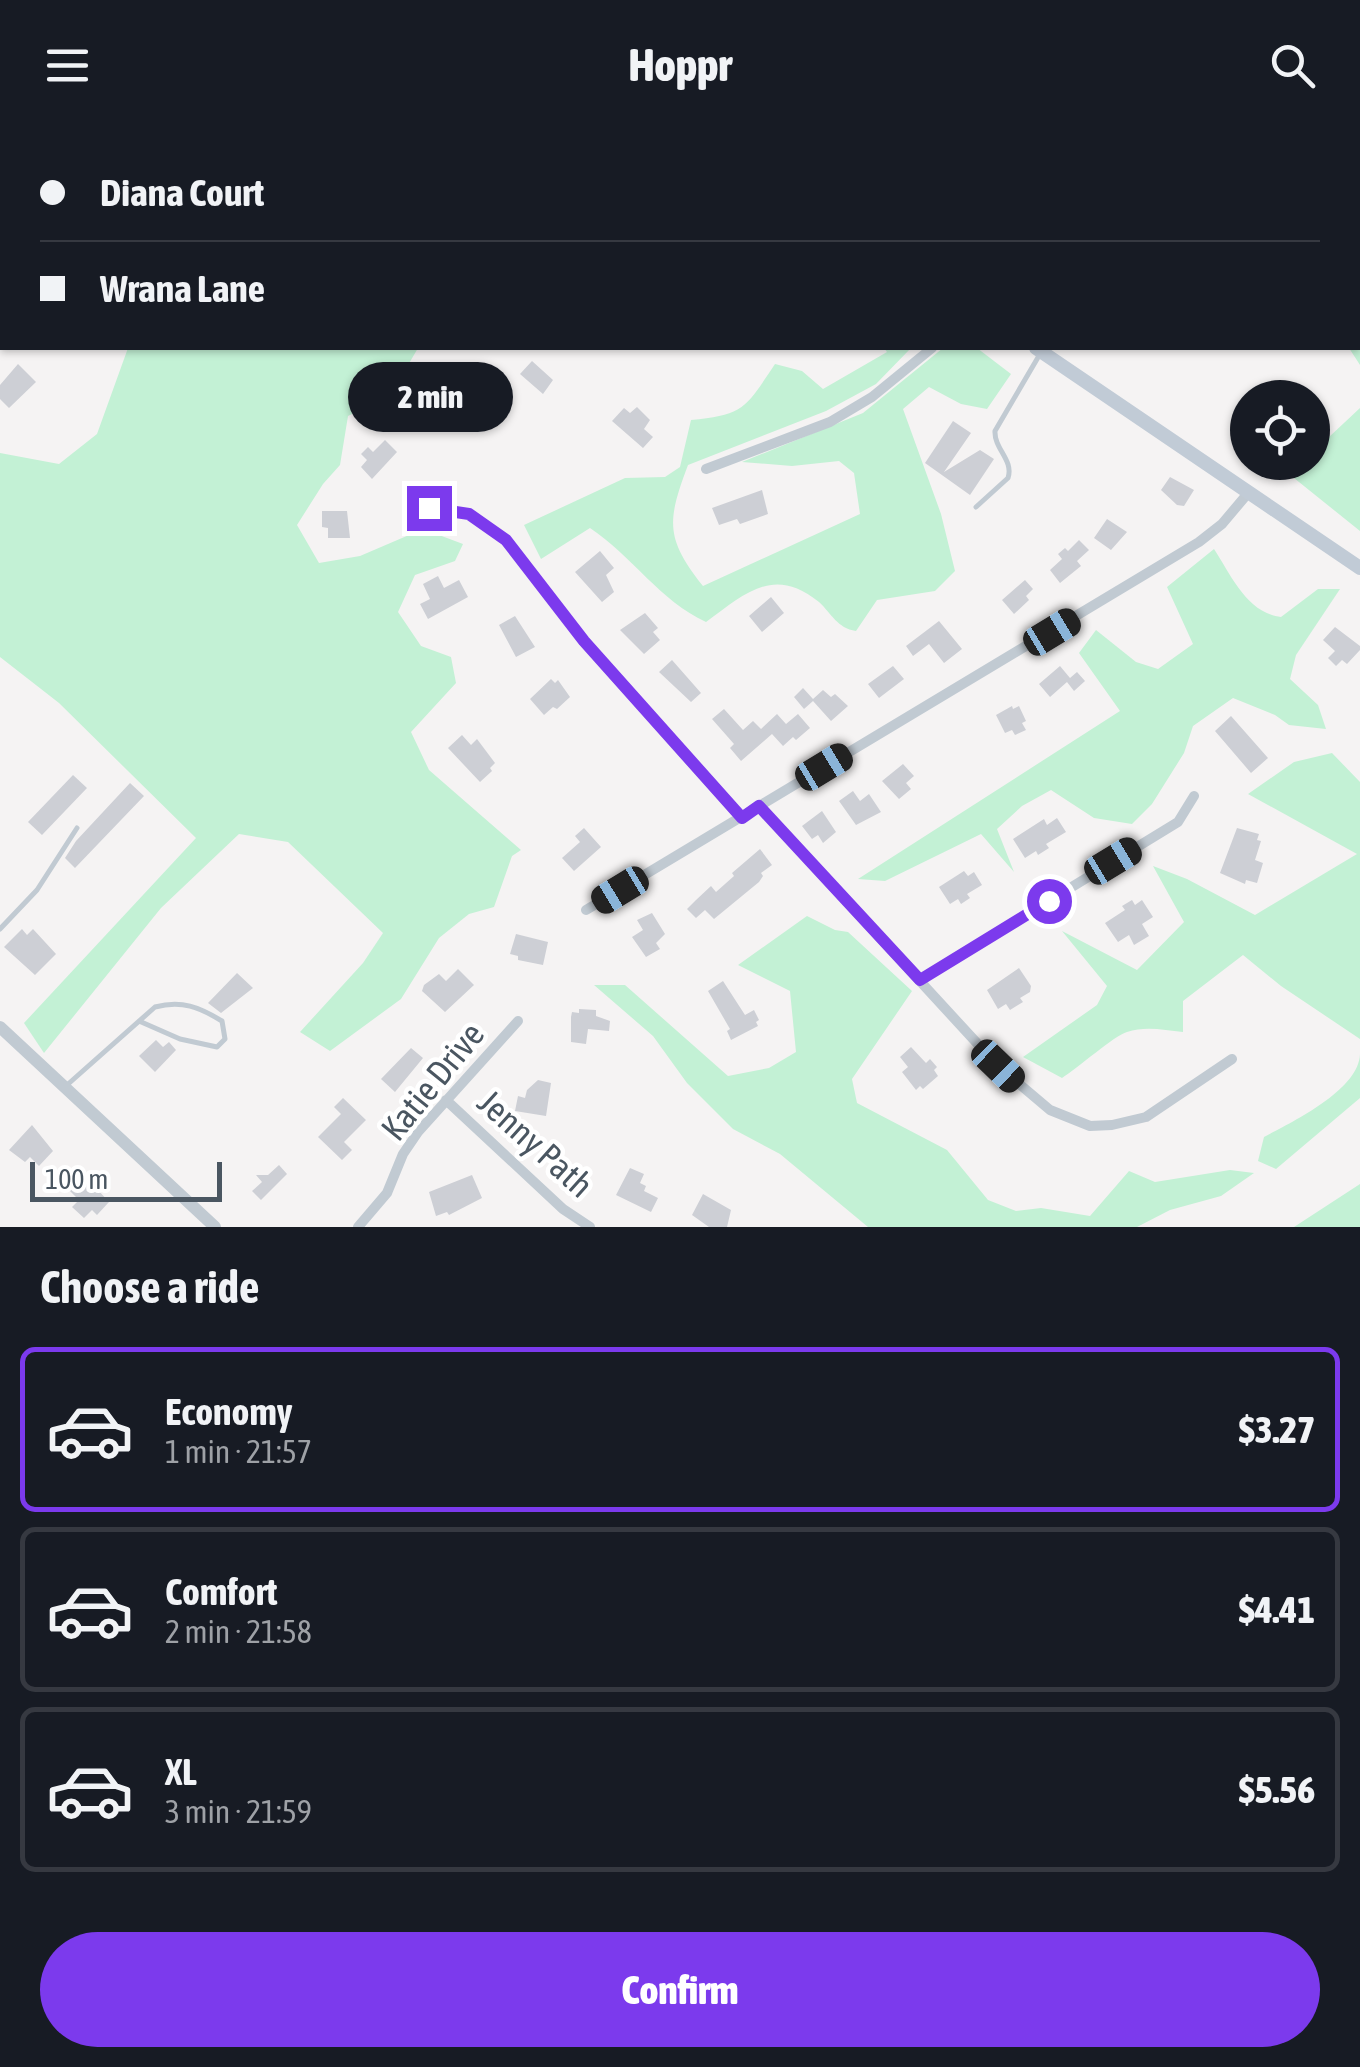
<!DOCTYPE html>
<html lang="en">
<head>
<meta charset="utf-8">
<style>
	:root { --surface:#171b24; --page:#20242c; --text:#f1f3f6; --muted:#9ea1a6; --line:#363941; --accent:#7c3aed }
	body { margin:0; font-family:"Asap Condensed",sans-serif; background:var(--page); color:var(--text); height:100vh; display:flex; flex-direction:column; font-size:38px; white-space:nowrap }
	* { box-sizing:border-box; margin:0 }
	p { font-size:32px; color:var(--muted) }
	.icon { flex:none; width:55px; height:55px; fill:none; stroke:currentColor; stroke-width:2; stroke-linecap:round; stroke-linejoin:round }
	.map { position:relative; height:1097px; overflow:hidden }
	.panel { display:flex; flex-direction:column; background:var(--surface); flex:1 }
	.panel>* { flex:none }
	.hud { position:absolute; left:0px; top:0px; width:1360px; height:220px; box-shadow:0 2px 8px #0004; display:grid; align-content:center; height:220px; padding:0 40px; background:var(--surface) }
	.tools { position:absolute; left:1230px; top:250px; display:grid; gap:20px }
	.tools a { display:grid; place-items:center; width:100px; height:100px; border-radius:50%; background:var(--surface); box-shadow:0 2px 8px #0004; font-size:50px }
	.scale { position:absolute; left:30px; bottom:25px; width:192px; box-sizing:border-box; padding-left:10px; border:5px solid #4a5661; border-top:0; font-size:28px; line-height:35px; white-space:nowrap; color:#4a5661; -webkit-text-stroke:8px #fff; paint-order:stroke }
	.end { position:absolute; width:45px; height:45px; margin:-22px; border:12px solid #7c3aed; background:#fff; box-shadow:0 0 0 5px #fff }
	.from { border-radius:50% }
	.bubble { position:absolute; height:70px; border-radius:35px; background:var(--surface); box-shadow:0 2px 8px #0004; font-size:32px; font-weight:800; line-height:70px; text-align:center }
	.car { position:absolute; width:30px; height:60px; margin:-30px -15px; border-radius:12px; box-shadow:0 0 8px 2px #0007; background:linear-gradient(#222 24%,#8ab4d8 0 40%,#222 0 76%,#8ab4d8 0 86%,#222 0) }
	.hud b { display:flex; align-items:center; gap:35px; height:95px; font-size:38px }
	.hud b+b { border-top:2px solid var(--line) }
	.hud i { width:25px; height:25px; background:var(--text) }
	ul { padding:0; list-style:none }
	li { display:flex; align-items:center; gap:30px; height:165px; margin:0 20px 15px; padding:0 20px; border:5px solid var(--line); border-radius:15px }
	li div { flex:1 }
	li b { display:block; font-size:38px }
	li em { font-style:normal; font-weight:800 }
	li.on { border-color:var(--accent) }
	li>.icon { width:90px; height:90px; stroke-width:1.5 }
	h2 { padding:0 40px; font-size:45px; line-height:120px }
	.primary-button { display:flex; gap:20px; margin-top:auto; padding:20px 40px }
	.primary-button a { flex:1; height:115px; border-radius:60px; background:var(--accent); color:#fff; font-size:40px; font-weight:800; line-height:115px; text-align:center }
	header { display:flex; justify-content:space-between; align-items:center; height:130px; padding:0 40px; background:var(--surface); font-size:45px; font-weight:800 }
	.map>svg:first-child { display:block }
	.green { fill:#c3f1d5 }
	.lines { fill:none; stroke-linecap:round; stroke-linejoin:round }
	.stream { stroke:#90daee; stroke-width:4 }
	.building { fill:#cdcfd5 }
	.service { stroke:#c1cad2; stroke-width:5 }
	.minor { stroke:#c1cad2; stroke-width:10 }
	.tertiary { stroke:#c1cad2; stroke-width:12 }
	.secondary { stroke:#c1cbd6; stroke-width:14 }
	.route { stroke:#7c3aed; stroke-width:12 }
	.labels { text-anchor:middle; dominant-baseline:central; stroke-width:9; stroke-linejoin:round; paint-order:stroke }
	.street-label { font-size:35px; fill:#4a5661; stroke:#fff }
</style>
</head>
<body>
<header><svg class="icon" aria-label="menu" viewBox="0 0 24 24"><path d="M4 6h16M4 12h16M4 18h16"/></svg>Hoppr<svg class="icon" aria-label="search" viewBox="0 0 24 24"><circle cx="10" cy="10" r="6"/><path d="M15 15l6 6"/></svg></header>
<div class="map">
<svg width="1360" height="1097" viewBox="0 0 1360 1097">
	<rect width="100%" height="100%" fill="#f5f3f3"/>
	<path class="green" d="M1091 0H1360V235L1349 218H1358V2Z
		M128 218H418L404 242 420 291 387 266 348 286 340 335 323 354 297 395 319 433 360 426 423 399 463 414 455 431 415 445 398 482 421 516 451 527 456 553 411 602 429 640 521 720 512 726 494 777 469 784 439 808 401 869 330 921 300 902 363 833 383 803 288 712 239 704 161 778 44 923 24 893 196 708 59 573 0 527V323L59 334 97 304Z
		M884 218H911L876 254 826 281 688 335C667 391 665 408 703 456L860 384 854 343 839 331 792 336 742 332 863 283 943 218H977L1011 244 987 279 961 274 929 257 903 279 941 384 955 441 935 461 877 470 856 501C837 498 832 484 819 472 773 435 745 464 706 492 660 471 632 426 590 398L541 429 524 395 625 348 665 347 680 337 691 290C745 285 746 277 775 234L802 241 823 259 887 222Z
		M1360 278V401L1289 344 1302 333 1312 332 1313 322Z
		M1214 419C1231 445 1247 483 1281 487L1318 459H1340L1296 525 1290 549 1318 575 1326 599 1289 595 1275 585 1233 568 1193 596 1184 623 1152 674 1132 694 1094 688 1051 660 1022 676 997 699 1014 742 981 704 885 751 858 749 1120 581 1079 523 1096 500 1136 532 1158 539 1193 514 1167 457Z
		M1332 623 1360 652V909L1281 856 1243 825 1183 871V902C1164 900 1145 896 1127 902 1115 905 1078 938 1062 948L1023 927 1097 875 1107 856 1062 801 1137 840 1184 792 1153 736 1187 749 1255 785 1357 724 1248 664 1294 632Z
		M807 786 835 800 848 802 912 861 852 949 857 973 947 1020 988 1070 1016 1081 1041 1078 1090 1086 1129 1041 1155 1052 1230 1040 1254 1043 1221 1066 1170 1080 1137 1097H868L780 1024 733 999 687 953 653 906 594 855H625L728 946 769 938 796 922 790 861 738 835Z
		M1360 924V968L1276 1039 1258 1031 1264 1007C1292 992 1359 960 1360 924Z
		M1360 1054V1097H1294Z"/>
	<g class="lines">
		<path class="stream" d="M1261 0 1263 2
			M1358 124 1360 128"/>
	</g>
	<path class="building" d="M532 231 553 250 543 264 520 244Z
		M18 234 36 252 9 278 0 269V255Z
		M435 253 466 267 458 285 422 274Z
		M637 277 650 290 644 299 653 307 643 318 612 291 624 278 630 283Z
		M953 291 971 303 944 342 980 320 994 329 970 365 925 333Z
		M385 310 397 322 372 349 361 337 367 330 361 324 368 317 373 322Z
		M1170 347 1194 360 1184 376 1177 375 1161 360Z
		M762 360 768 384 740 394 737 389 719 395 712 378Z
		M322 381H347L350 408H328V398L322 397Z
		M1107 389 1127 402 1111 420 1094 408Z
		M1079 410 1089 420 1077 431 1081 436 1060 453 1050 440 1062 429 1058 424 1065 418 1068 421Z
		M600 421 614 438 606 445 614 462 602 472 575 442Z
		M438 446 444 458 459 450 468 467 428 489 420 474 430 469 423 454Z
		M1025 450 1033 459 1026 466 1029 470 1014 484 1002 470Z
		M771 467 784 483 762 502 749 486Z
		M645 483 658 498 653 502 660 510 644 524 620 500Z
		M515 486 535 517 516 527 499 495Z
		M939 491 962 519 944 533 929 514 913 526 906 516Z
		M1335 497 1360 516V520L1347 534 1342 530 1336 536 1328 528 1335 521 1323 510Z
		M672 530 701 563 691 572 659 542Z
		M893 536 904 549 879 568 868 554Z
		M1060 536 1070 548 1077 542 1085 551 1074 561 1067 552 1050 567 1039 554Z
		M551 549 555 553 558 550 570 567 557 579 553 577 544 585 530 569Z
		M803 558 813 569 823 560 831 567 835 564 848 576 831 591 813 571 804 579 794 567Z
		M1012 576 1013 579 1019 576 1026 591 1022 593 1026 600 1015 605 1012 600 1005 603 996 585Z
		M724 579 743 600 753 591 761 599 777 584 786 594 798 584 810 598 796 610 793 607 783 616 772 604 741 631 730 618 734 614 712 589Z
		M1231 586 1268 628 1251 643 1215 601Z
		M462 605 471 615 477 609 495 633 490 638 492 641 480 652 448 618Z
		M903 634 914 646 906 653 911 659 899 669 882 651Z
		M73 645 87 658 42 705 28 692Z
		M130 653 144 666 75 738 65 728 76 711Z
		M853 661 860 671 869 664 881 682 856 695 839 671Z
		M822 681 836 702 823 713 818 705 812 709 802 696Z
		M1057 688 1066 702 1046 714 1049 718 1038 725 1036 721 1025 728 1013 709 1044 689 1047 695Z
		M584 698 601 717 574 741 562 728 580 712 575 706Z
		M1237 698 1259 704 1257 710 1261 711 1255 730 1263 733 1257 753 1246 750 1245 754 1220 743Z
		M760 719 772 735 761 743 763 746 759 752 714 789 705 780 696 788 687 779 696 770 711 756 716 762 734 746 732 743Z
		M964 741 968 746 974 742 982 755 967 764 970 768 961 774 958 769 950 774 939 757Z
		M1132 770 1135 775 1142 770 1153 787 1142 794 1149 806 1134 815 1129 805 1118 812 1105 793 1125 780 1122 776Z
		M652 783 665 804 656 813 660 819 646 827 632 807 643 800 637 790Z
		M22 799 27 805 33 799 56 824 35 845 4 817Z
		M516 804 548 812 543 835 518 830V826L510 824Z
		M1019 838 1031 856 1030 862 1020 868 1023 872 1010 880 1006 874 998 879 987 860Z
		M458 839 474 855 445 882 422 861 424 855 439 844 446 851Z
		M237 843 253 858 221 883 208 873Z
		M723 851 745 885 754 880 759 890 756 892 758 896 731 910 727 901 730 899 708 861Z
		M579 879 596 880V886L610 891 609 901 588 899 586 914 571 912V887L572 882 579 883Z
		M156 910 163 917 169 912 176 920 155 942 139 926Z
		M911 917 926 933 930 929 937 937 934 940 938 946 923 959 920 956 916 960 902 942 908 937 900 927Z
		M411 918 423 928 395 962 381 949Z
		M538 950 551 953 546 986 515 981 518 966 525 968 527 960Z
		M343 968 366 990 344 1012 352 1020 342 1030 318 1007 341 984 334 977Z
		M32 995 53 1021 39 1036 30 1027 25 1032 9 1020Z
		M279 1035 287 1044 261 1070 252 1061 262 1052 256 1045H268Z
		M630 1038 644 1044 640 1053 646 1056 644 1061 658 1068 651 1082 616 1065Z
		M79 1044 85 1050 87 1048 109 1072 97 1085 92 1080 84 1088 72 1077 79 1070 66 1057Z
		M472 1045 482 1068 449 1085 447 1082 436 1086 429 1062Z
		M703 1064 731 1080 727 1097H709L692 1085Z"/>
	<g class="lines">
		<path class="service" d="M195 0 197 2
			M976 377 1008 348C1014 330 994 319 995 301L1040 224
			M0 799 37 760 77 698
			M67 955 155 877C182 870 199 877 222 891L225 909 217 917 180 909 139 891"/>
		<path class="minor" d="M836 0 838 2
			M152 2 154 0
			M0 164 2 161
			M706 339 830 292 872 267 932 218
			M429 378 469 384 506 410 584 511 742 689
			M759 676 998 936 1050 980 1090 996 1112 995 1146 987 1232 929
			M586 780 1199 412 1222 394 1249 362
			M920 850 1178 692 1194 666
			M446 970 563 1079 590 1097
			M358 1097 387 1063 403 1024 418 1002 518 891"/>
		<path class="tertiary" d="M0 897 215 1097"/>
		<path class="secondary" d="M752 0 755 2
			M1036 218 1360 438"/>
	</g>
	<g class="lines">
		<path class="route" d="M429 378 469 384 506 410 584 511 742 688 759 676 920 850 1049 771"/>
	</g>
	<g class="labels">
		<g class="street-label">
			<text transform="translate(432 951) rotate(-51)">Katie Drive</text>
			<text transform="translate(536 1013) rotate(42)">Jenny Path</text>
		</g>
	</g>
</svg>
<div class="tools">
<a><svg class="icon" aria-label="locate" viewBox="0 0 24 24"><circle cx="12" cy="12" r="6"/><path d="M12 2v4M12 18v4M2 12h4M18 12h4"/></svg></a>
</div>
<div class="scale">100 m</div>
<i class="end from" style="left:1049px;top:771px"></i>
<i class="end" style="left:429px;top:378px"></i>
<div class="bubble" style="left:348px;top:232px;width:165px">2 min</div>
<i class="car" style="left:1052px;top:502px;rotate:59deg"></i>
<i class="car" style="left:824px;top:637px;rotate:59deg"></i>
<i class="car" style="left:1113px;top:731px;rotate:59deg"></i>
<i class="car" style="left:620px;top:760px;rotate:239deg"></i>
<i class="car" style="left:998px;top:936px;rotate:134deg"></i>
<div class="hud">
<b><i class="from"></i>Diana Court</b>
<b><i></i>Wrana Lane</b>
</div>
</div>
<section class="panel">
<h2>Choose a ride</h2>
<ul>
<li class="on"><svg class="icon" aria-label="car" viewBox="0 0 24 24"><path d="M5 17H2v-5l4-1 3-4h7l3 4 3 1v5h-3M9 17h6M6 11h13"/><circle cx="7" cy="17" r="2"/><circle cx="17" cy="17" r="2"/></svg><div><b>Economy</b><p>1 min · 21:57</p></div><em>$3.27</em></li>
<li><svg class="icon" aria-label="car" viewBox="0 0 24 24"><path d="M5 17H2v-5l4-1 3-4h7l3 4 3 1v5h-3M9 17h6M6 11h13"/><circle cx="7" cy="17" r="2"/><circle cx="17" cy="17" r="2"/></svg><div><b>Comfort</b><p>2 min · 21:58</p></div><em>$4.41</em></li>
<li><svg class="icon" aria-label="car" viewBox="0 0 24 24"><path d="M5 17H2v-5l4-1 3-4h7l3 4 3 1v5h-3M9 17h6M6 11h13"/><circle cx="7" cy="17" r="2"/><circle cx="17" cy="17" r="2"/></svg><div><b>XL</b><p>3 min · 21:59</p></div><em>$5.56</em></li>
</ul>
<div class="primary-button"><a>Confirm</a></div>
</section>
</body>
</html>
